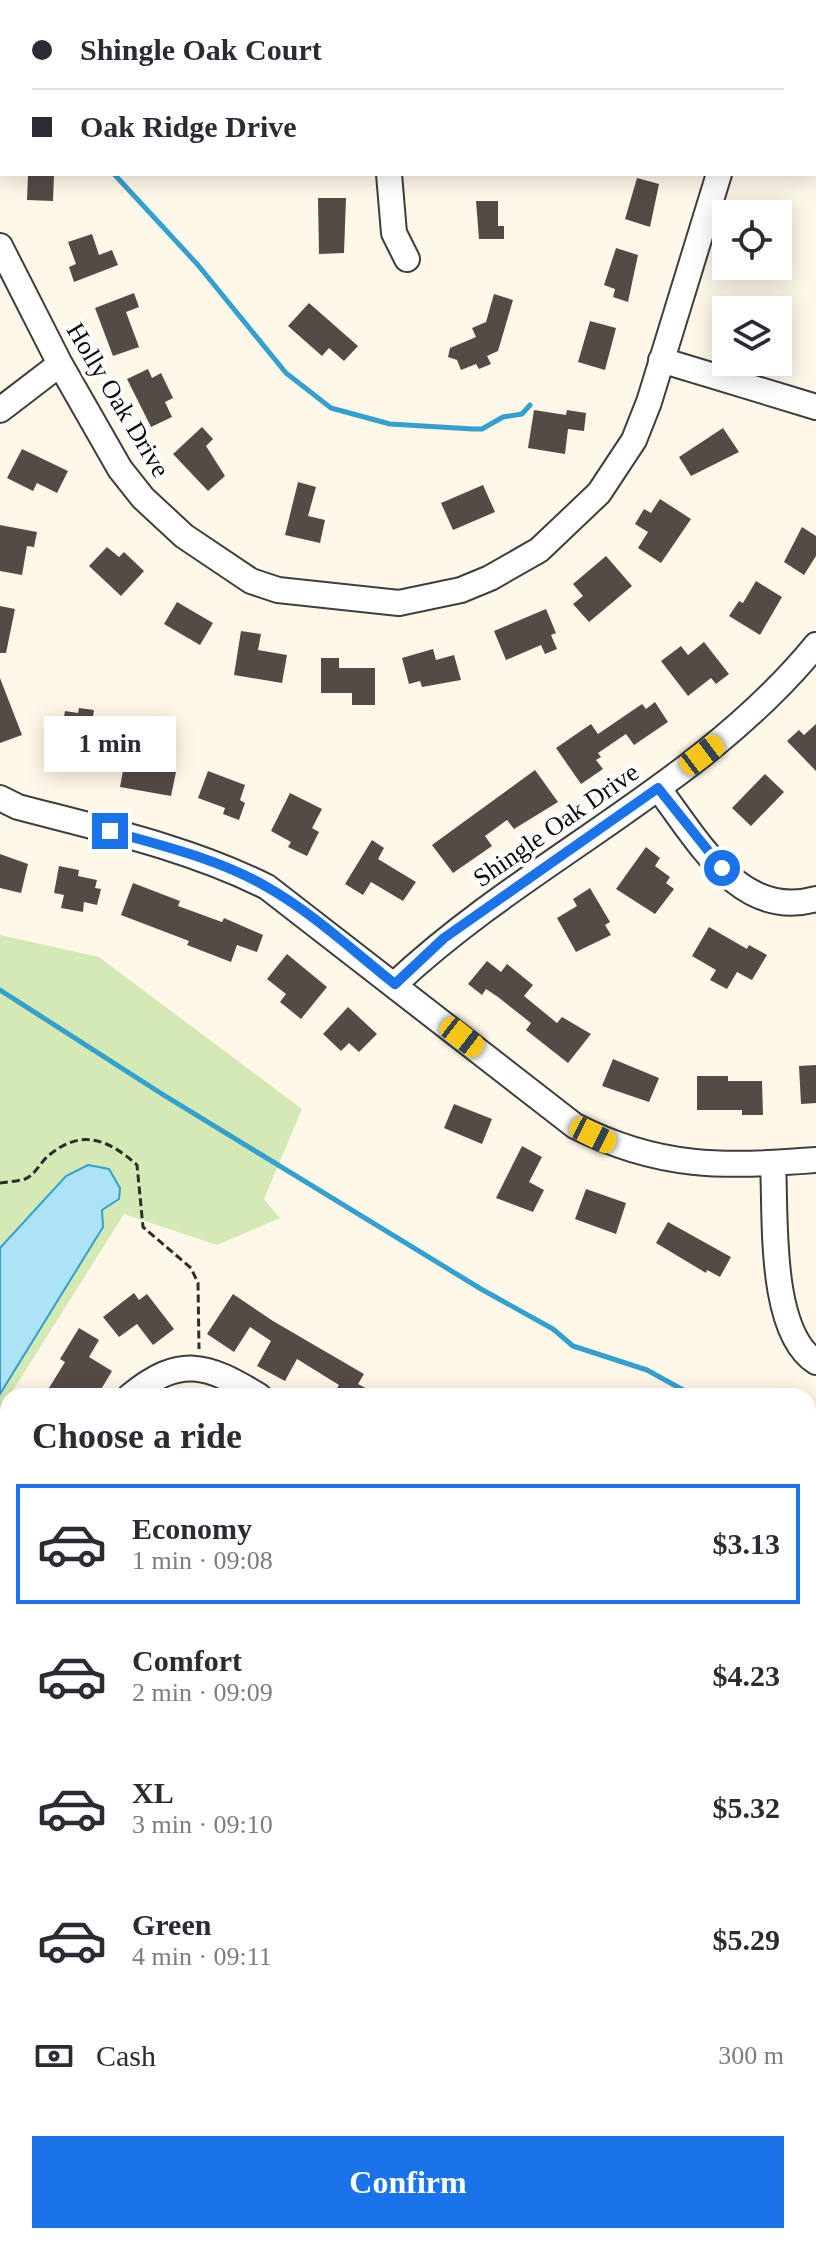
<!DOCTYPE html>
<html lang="en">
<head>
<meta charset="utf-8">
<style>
	:root { --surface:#fff; --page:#f7f7f7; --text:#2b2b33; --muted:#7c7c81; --line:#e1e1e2; --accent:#1a73e8 }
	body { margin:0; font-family:Georgia,serif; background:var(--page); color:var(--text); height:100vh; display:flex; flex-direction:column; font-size:30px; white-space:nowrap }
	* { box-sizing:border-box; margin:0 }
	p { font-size:26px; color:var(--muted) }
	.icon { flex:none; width:44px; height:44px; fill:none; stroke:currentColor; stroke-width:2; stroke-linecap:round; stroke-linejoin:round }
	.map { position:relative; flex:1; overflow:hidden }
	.panel { position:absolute; left:0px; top:1388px; width:816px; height:856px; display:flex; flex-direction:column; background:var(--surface); border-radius:24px 24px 0 0; box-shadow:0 4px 20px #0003 }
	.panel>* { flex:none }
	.banner { position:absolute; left:0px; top:0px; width:816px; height:176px; box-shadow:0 4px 20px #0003; display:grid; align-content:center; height:176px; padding:0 32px; background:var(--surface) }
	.buttons { position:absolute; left:712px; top:200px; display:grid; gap:16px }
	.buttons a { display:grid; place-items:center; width:80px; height:80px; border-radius:0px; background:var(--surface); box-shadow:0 4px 20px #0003; font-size:40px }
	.end { position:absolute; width:36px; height:36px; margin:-18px; border:10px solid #1a73e8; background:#fff; box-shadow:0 0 0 4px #fff }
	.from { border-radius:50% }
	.bubble { position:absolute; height:56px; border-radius:0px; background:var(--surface); box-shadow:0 4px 20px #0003; font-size:26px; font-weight:800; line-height:56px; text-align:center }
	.car { position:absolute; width:24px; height:48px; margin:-24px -12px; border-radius:10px; box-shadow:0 0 6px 2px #0007; background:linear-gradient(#f5c518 24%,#345 0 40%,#f5c518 0 76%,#345 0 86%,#f5c518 0) }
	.banner b { display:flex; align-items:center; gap:28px; height:76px; font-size:30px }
	.banner b+b { border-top:2px solid var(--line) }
	.banner i { width:20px; height:20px; background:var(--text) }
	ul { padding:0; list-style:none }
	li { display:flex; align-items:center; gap:24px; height:120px; margin:0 16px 12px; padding:0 16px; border:4px solid transparent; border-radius:0px }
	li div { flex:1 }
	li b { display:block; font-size:30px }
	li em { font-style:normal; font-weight:800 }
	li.current { border-color:var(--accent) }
	li>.icon { width:72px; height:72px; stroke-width:1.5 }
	h2 { padding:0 32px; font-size:36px; line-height:96px }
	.pay { display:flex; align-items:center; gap:20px; height:88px; padding:0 32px; font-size:30px }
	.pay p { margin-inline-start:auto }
	.cta { display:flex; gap:16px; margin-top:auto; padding:16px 32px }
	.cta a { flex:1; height:92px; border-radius:0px; background:var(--accent); color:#fff; font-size:32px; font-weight:800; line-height:92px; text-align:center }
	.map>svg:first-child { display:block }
	.green { fill:#d4e9b3 }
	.pitch { fill:#e5f0c5 }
	.water { fill:#ade3f7; stroke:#33a0cf; stroke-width:2 }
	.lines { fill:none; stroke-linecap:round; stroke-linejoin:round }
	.stream { stroke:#33a0cf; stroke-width:5 }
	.canal { stroke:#ade3f7; stroke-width:18 }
	.building { fill:#544b47 }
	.minor-casing { stroke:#3e3e3e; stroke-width:28 }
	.path { stroke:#2d2d2d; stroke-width:3; stroke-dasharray:8 4; stroke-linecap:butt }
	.minor { stroke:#fff; stroke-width:24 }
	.route { stroke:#1a73e8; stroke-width:10 }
	.labels { text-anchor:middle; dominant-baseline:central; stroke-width:8; stroke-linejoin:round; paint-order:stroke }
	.street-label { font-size:26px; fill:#0b0b0b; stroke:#fff }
</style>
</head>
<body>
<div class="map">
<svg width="816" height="2244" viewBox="0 0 816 2244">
	<rect width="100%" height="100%" fill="#fff8e9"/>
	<path class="green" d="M0 935 99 957 302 1109 264 1199 280 1218 217 1245 124 1214 0 1411Z
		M0 2056 8 2068V2236H116L121 2244H0Z"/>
	<path class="pitch" d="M0 2145 8 2157V2236H62L67 2244H0Z"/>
	<path class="water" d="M88 1165 109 1169 120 1188 119 1199 102 1210 103 1227 0 1394V1248L66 1176Z"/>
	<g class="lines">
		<path class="stream" d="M114 174 198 265 286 373 331 408 390 424 473 429H482L503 417 522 414 530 405
			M0 990 162 1094 481 1289 553 1329 573 1346 647 1370 694 1396"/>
		<path class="canal" d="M18 0 20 2
			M0 15 2 19"/>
	</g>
	<path class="building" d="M28 174H54L53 201 27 200Z
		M637 178 659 184 650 227 625 219Z
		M318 198H346L344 253 319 254Z
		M476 201H498V226H504V239H479Z
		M92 234 99 255 112 250 118 265 74 282 69 267 76 264 68 242Z
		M616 248 638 255 628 302 613 297 615 289 604 285Z
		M134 293 139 307 126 312 139 347 113 356 95 308Z
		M494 294 513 300 498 351 487 356 491 364 479 369 476 364 461 370 457 360 448 357 450 348 476 337 472 328 486 322Z
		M309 303 358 346 344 361 329 348 322 356 288 326Z
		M590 321 616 328 605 370 578 362Z
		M148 369 152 378 161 373 173 398 165 402 172 417 151 427 127 379Z
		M534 410 566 415 567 410 586 413 584 431 568 429 565 454 528 448Z
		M202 427 213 439 206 446 225 476 208 491 173 454Z
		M723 428 739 452 691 476 679 457Z
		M22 449 68 471 57 493 37 483 33 491 7 478Z
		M298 482 316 487 308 516 325 520 320 543 285 535Z
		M483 485 495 512 453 530 441 503Z
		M660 499 691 519 661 563 638 548 648 532 635 524 644 509 651 513Z
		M0 525 37 532 34 547 27 546 22 575 0 571Z
		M802 527 816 536V556L804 575 784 562Z
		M107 547 119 557 124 552 144 571 121 596 89 566Z
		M606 556 632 586 589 622 573 604 583 596 573 584Z
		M756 581 782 597 760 635 729 616 739 601 743 603Z
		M177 602 213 623 200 645 164 624Z
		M0 606 15 609 6 653H0Z
		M546 609 556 633 551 635 557 649 545 654 541 645 506 660 494 631Z
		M241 631 261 634 258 650 287 655 282 683 234 675Z
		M704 642 729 674 716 684 711 678 688 696 661 661 681 646 688 655Z
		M433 649 436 660 454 655 461 680 422 687 420 681 409 684 402 658Z
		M321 658H339V668H375V705H352V693H321Z
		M0 678 22 735 0 743Z
		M655 702 668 722 634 745 626 734 598 753 601 757 596 760 603 769 581 784 556 748 591 724 598 734 642 704 646 709Z
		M79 708 94 710 92 724 102 726 98 750 73 746 72 755 58 753 65 711 78 713Z
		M816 724V771L787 741 799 730 804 735Z
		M127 749 163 756 160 769 176 772 171 796 120 787Z
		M535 770 558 802 514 829 507 820 485 836 492 846 453 873 432 845Z
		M208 771 245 785 240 800 245 803 239 820 223 814 225 808 198 798Z
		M765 774 784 792 751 826 732 808Z
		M290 793 322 809 312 828 319 832 307 856 288 847 291 842 271 831Z
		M372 840 384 848 378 859 416 882 403 901 371 882 363 895 345 884Z
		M646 847 660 858 655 866 670 877 666 883 674 889 655 914 616 889Z
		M0 854 28 864 21 893 0 888Z
		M59 866 79 870 78 876 97 880 95 888 101 889 97 905 84 902 83 912 61 908 64 895 54 893Z
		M133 883 180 901 178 906 222 922 224 918 263 935 257 952 237 945 231 962 187 945 189 941 121 915Z
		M590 888 610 922 605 925 611 935 576 952 557 918 577 906 573 899Z
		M709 927 747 949 749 945 767 955 752 980 737 972 727 989 710 980 716 970 692 956Z
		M287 954 327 987 301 1019 280 1002 286 994 267 979Z
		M487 961 501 972 507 964 533 985 524 996 557 1023 562 1017 591 1034 568 1063 526 1030 531 1023 498 997 486 989 482 995 468 984Z
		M348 1007 377 1034 359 1052 349 1043 341 1051 323 1034Z
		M613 1059 659 1078 649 1102 602 1086Z
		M816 1065V1103L801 1104 799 1066Z
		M697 1076H728V1081H762L763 1115H742V1110H697Z
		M454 1104 492 1119 482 1144 444 1128Z
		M522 1146 542 1157 529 1182 544 1190 533 1212 496 1198Z
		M586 1189 626 1203 616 1234 575 1219Z
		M668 1222 731 1257 720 1277 707 1270 706 1273 656 1243Z
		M134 1293 139 1300 147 1294 174 1329 153 1345 137 1324 119 1337 103 1317Z
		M233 1294 273 1321 364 1374 358 1384 380 1396H332L339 1385 297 1359 285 1381 257 1366 271 1341 250 1327 234 1352 207 1334Z
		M79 1328 99 1340 89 1357 112 1371 97 1396H44L65 1362 60 1359Z"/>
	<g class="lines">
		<g class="minor-casing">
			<path id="minor" d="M88 2V0
				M769 2V0
				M814 86 816 87
				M0 123 2 122
				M389 174 394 233 407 259
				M0 246 60 364 120 469 143 498 184 536 251 581 278 590 399 603 461 590 490 578 539 550 599 493 634 440 649 402 719 174
				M661 360 816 407
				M0 410 60 364
				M658 788C698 840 740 921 816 899
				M0 798 18 807C102 829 189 848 267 887L575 1126C660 1169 724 1167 816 1160
				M395 984C527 860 700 787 816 645
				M773 1163C776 1215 768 1331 816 1362
				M130 1396C180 1355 207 1364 259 1396
				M0 1600 8 1590
				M808 1733 816 1728
				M0 1738 8 1732
				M808 1823 816 1835
				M0 1854 8 1867
				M810 1977 816 1988
				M808 2097 816 2093
				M808 2215 816 2209
				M237 2236 242 2244
				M346 2236 351 2244
				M557 2236 562 2244
				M680 2236 685 2244
				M378 2244 391 2236
				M763 2244 775 2236"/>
		</g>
		<path class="path" d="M0 1183C8 1182 18 1181 25 1179 35 1175 40 1163 48 1156 81 1128 108 1139 137 1165L143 1227 191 1268 198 1283 199 1349"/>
		<use href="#minor" class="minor"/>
	</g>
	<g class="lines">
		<path class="route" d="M110 831C163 846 219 859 267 887 313 913 353 951 395 984L444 938 658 788 722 868"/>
	</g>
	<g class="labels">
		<g class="street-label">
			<text transform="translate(118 400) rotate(59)">Holly Oak Drive</text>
			<text transform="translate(556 825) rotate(-35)">Shingle Oak Drive</text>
		</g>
	</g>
</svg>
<div class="buttons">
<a><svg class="icon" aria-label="locate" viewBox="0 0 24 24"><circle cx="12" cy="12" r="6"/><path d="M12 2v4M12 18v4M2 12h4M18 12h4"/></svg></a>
<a><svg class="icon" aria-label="layers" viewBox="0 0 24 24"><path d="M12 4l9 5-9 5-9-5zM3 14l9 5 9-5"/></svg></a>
</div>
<i class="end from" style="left:722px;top:868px"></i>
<i class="end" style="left:110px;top:831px"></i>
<div class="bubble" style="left:44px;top:716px;width:132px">1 min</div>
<i class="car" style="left:702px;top:755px;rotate:53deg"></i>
<i class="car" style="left:462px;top:1037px;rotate:128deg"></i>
<i class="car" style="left:593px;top:1135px;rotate:117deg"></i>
<div class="banner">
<b><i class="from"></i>Shingle Oak Court</b>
<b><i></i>Oak Ridge Drive</b>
</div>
<section class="panel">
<h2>Choose a ride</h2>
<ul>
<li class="current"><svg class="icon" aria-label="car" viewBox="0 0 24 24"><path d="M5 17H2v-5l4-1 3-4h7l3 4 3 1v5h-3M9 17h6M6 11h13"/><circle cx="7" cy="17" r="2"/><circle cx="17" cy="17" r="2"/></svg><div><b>Economy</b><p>1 min · 09:08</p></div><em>$3.13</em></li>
<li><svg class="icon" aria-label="car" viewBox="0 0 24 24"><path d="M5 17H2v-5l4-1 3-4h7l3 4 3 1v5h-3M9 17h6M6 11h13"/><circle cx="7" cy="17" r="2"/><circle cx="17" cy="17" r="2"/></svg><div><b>Comfort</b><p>2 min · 09:09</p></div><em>$4.23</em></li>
<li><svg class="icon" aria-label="car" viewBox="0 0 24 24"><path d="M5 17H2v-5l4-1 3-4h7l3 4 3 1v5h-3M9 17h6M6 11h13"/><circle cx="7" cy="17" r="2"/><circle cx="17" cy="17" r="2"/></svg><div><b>XL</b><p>3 min · 09:10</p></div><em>$5.32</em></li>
<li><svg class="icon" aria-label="car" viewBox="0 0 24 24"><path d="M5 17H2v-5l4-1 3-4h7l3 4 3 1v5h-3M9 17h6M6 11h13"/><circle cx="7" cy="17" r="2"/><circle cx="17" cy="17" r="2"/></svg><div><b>Green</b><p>4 min · 09:11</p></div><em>$5.29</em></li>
</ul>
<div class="pay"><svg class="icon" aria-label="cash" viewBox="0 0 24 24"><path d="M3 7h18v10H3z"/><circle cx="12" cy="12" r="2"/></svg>Cash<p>300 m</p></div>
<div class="cta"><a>Confirm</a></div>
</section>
</div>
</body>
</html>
